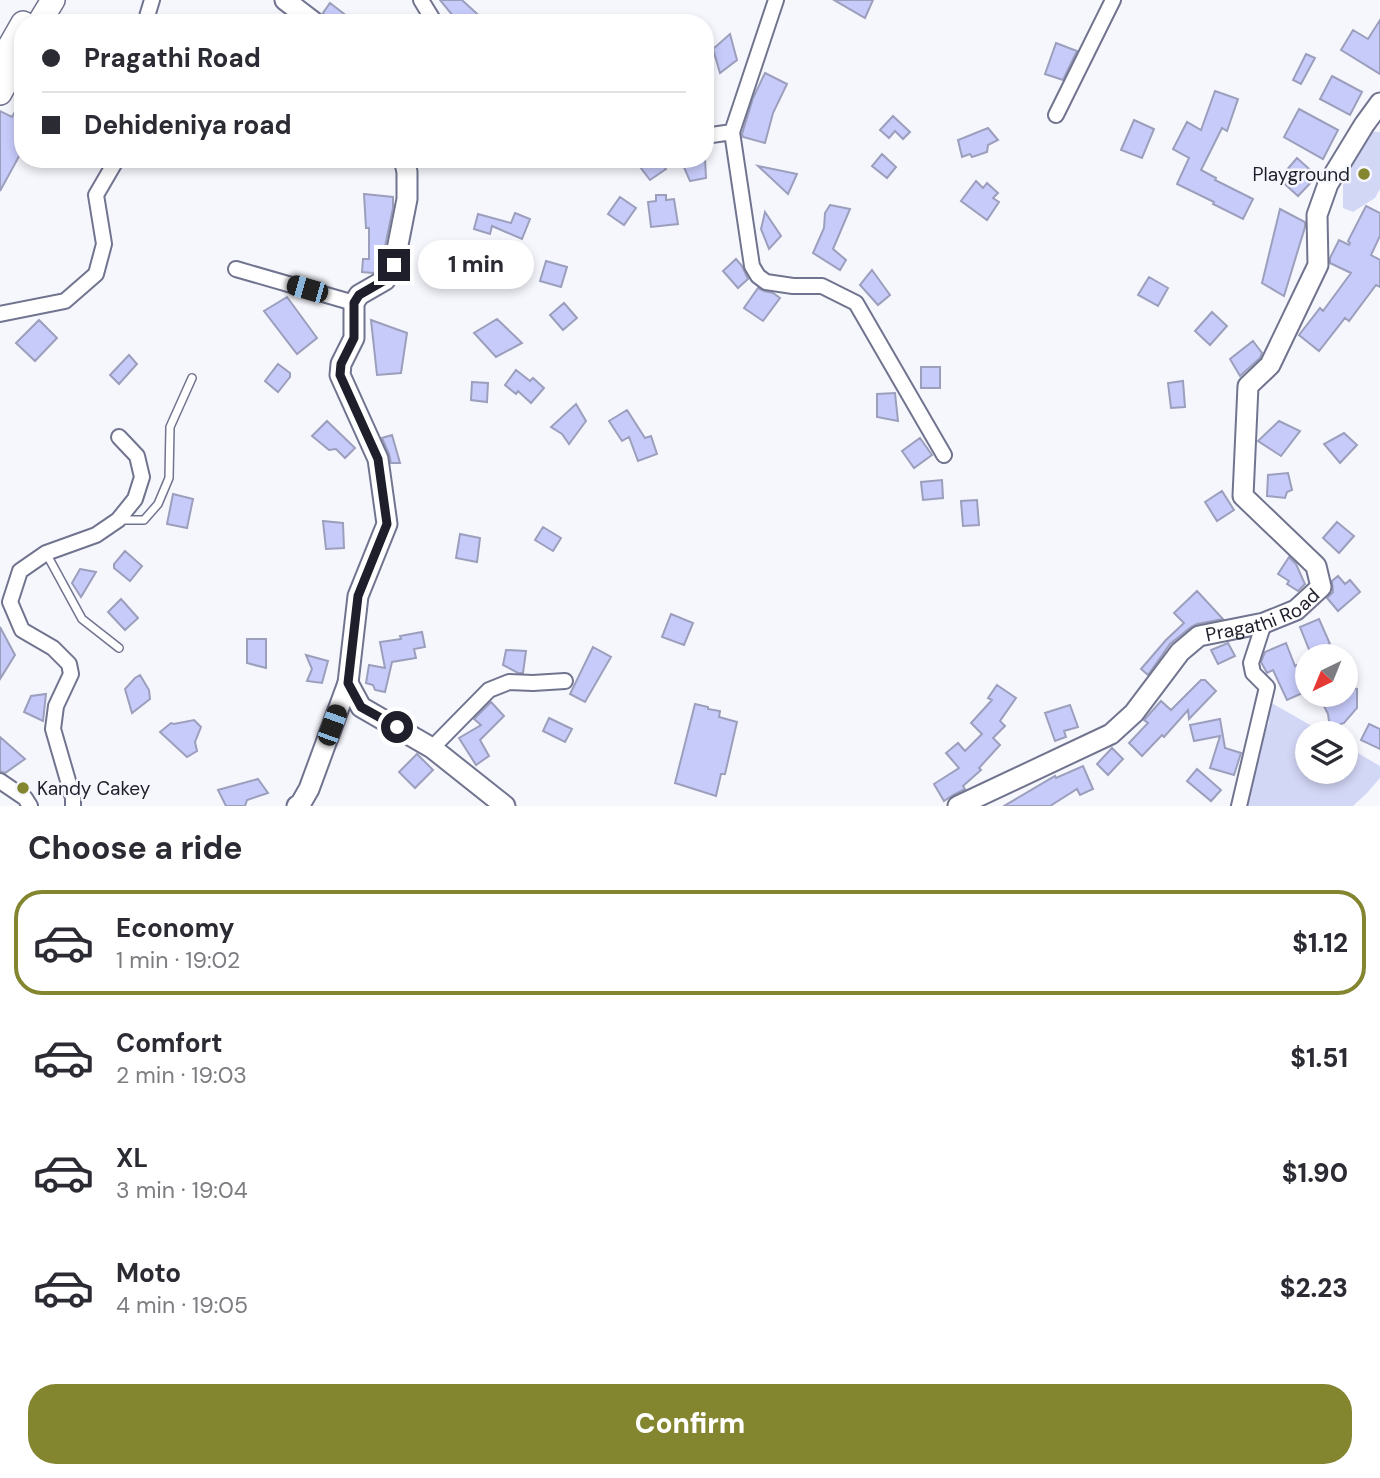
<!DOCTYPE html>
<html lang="en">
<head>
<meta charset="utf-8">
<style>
	:root { --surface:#fff; --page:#f7f7f7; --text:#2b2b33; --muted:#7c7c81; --line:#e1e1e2; --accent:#83852f }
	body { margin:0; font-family:"DM Sans",sans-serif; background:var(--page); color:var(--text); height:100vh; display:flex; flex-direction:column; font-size:26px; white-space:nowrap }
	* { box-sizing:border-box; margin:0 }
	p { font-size:23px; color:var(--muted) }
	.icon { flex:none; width:38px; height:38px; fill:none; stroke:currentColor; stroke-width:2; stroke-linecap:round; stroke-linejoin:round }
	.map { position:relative; height:806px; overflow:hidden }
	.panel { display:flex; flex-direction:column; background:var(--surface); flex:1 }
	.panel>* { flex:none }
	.hud { position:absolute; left:14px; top:14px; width:700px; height:154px; border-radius:28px; box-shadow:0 4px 10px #0003; display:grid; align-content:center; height:154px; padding:0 28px; background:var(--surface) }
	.needle { width:46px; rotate:223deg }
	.tools { position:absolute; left:1295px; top:644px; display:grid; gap:14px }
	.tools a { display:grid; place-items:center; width:63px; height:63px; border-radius:50%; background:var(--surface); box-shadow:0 4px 10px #0003; font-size:35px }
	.end { position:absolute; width:32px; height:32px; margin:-16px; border:9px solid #1e1f2a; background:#fff; box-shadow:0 0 0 4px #fff }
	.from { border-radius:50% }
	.bubble { position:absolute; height:49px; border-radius:24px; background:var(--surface); box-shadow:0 4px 10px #0003; font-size:23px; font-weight:800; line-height:49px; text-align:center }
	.car { position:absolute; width:21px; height:42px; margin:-21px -10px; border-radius:9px; box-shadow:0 0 5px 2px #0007; background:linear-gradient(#222 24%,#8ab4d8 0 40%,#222 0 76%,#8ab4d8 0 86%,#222 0) }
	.hud b { display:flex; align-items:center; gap:24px; height:66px; font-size:26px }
	.hud b+b { border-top:2px solid var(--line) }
	.hud i { width:18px; height:18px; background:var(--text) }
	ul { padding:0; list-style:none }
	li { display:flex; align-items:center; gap:21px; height:105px; margin:0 14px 10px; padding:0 14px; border:4px solid transparent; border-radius:28px }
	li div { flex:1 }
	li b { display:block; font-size:26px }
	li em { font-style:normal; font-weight:800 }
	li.active { border-color:var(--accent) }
	li>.icon { width:63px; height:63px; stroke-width:1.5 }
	h2 { padding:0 28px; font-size:32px; line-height:84px }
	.action { display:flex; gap:14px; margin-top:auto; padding:14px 28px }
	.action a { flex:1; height:80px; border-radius:28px; background:var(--accent); color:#fff; font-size:28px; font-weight:800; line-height:80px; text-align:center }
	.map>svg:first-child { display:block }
	.green { fill:#d3d7f6 }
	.building { fill:#c7cbfa; stroke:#9c9fbc; stroke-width:2 }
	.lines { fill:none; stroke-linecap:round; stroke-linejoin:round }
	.lane-casing { stroke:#71748f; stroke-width:10 }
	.street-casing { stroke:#71748f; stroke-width:18 }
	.secondary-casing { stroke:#71748f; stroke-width:23 }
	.primary-casing { stroke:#71748f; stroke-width:26 }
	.lane { stroke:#fff; stroke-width:7 }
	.street { stroke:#fff; stroke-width:14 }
	.secondary { stroke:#fff; stroke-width:19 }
	.primary { stroke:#fff; stroke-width:23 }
	.route { stroke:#1e1f2a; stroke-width:9 }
	.poi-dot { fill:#83852f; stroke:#f6f7fd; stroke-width:2.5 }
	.labels { text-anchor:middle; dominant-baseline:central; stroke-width:5; stroke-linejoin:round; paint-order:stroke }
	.poi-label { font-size:19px; fill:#1e1f2a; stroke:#f6f7fd; text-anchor:end }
	.street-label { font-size:19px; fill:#1e1f2a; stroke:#f6f7fd }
</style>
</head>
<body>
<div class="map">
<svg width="1380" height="806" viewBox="0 0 1380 806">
	<rect width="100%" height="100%" fill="#f6f7fd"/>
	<path class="green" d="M1368 131 1380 132V189L1375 198 1353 212 1343 208V185L1352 163Z
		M1263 698 1324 733H1307V772H1346V746L1380 766V778L1367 793 1353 806H1244L1258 749 1269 722Z"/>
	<path class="building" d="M440 0H462L487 23H449L454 17Z
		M834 0H873L865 18Z
		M330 3 356 23H332L323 13Z
		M1380 20V74L1341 50 1353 30 1368 39Z
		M730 34 737 60 720 73 713 49Z
		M1056 43 1077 51 1063 80 1045 74Z
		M1306 54 1315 58 1301 84 1293 80Z
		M765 73 787 84 773 113 765 143 743 137 742 134 753 98Z
		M1332 76 1362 92 1350 115 1320 99Z
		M1215 91 1238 99 1227 131 1222 128 1201 170 1216 178 1215 180 1253 199 1243 219 1213 204 1214 202 1177 184 1189 158 1173 149 1187 122 1201 130Z
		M23 97V149L0 191V111L12 117Z
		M1299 109 1338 130 1323 159 1284 137Z
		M893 116 910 132 903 139 895 131 889 138 880 130Z
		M1134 120 1154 129 1142 158 1121 150Z
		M988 128 998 140 988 145 987 152 972 157 970 154 962 157 958 140Z
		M882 154 896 167 887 178 872 166Z
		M1297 158 1317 176 1298 196 1279 179Z
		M647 159H658L666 169 650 180 637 163Z
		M683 159H705L706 178 690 181 683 165Z
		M758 166 797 174 788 194Z
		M976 181 983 188 987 183 998 193 993 198 999 202 987 220 961 201Z
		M364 194 393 197V208L382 261 376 271 373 273 362 272 363 259H369V228H366Z
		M656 195H666V200L674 199 678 224 651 227 648 202 656 201Z
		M620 197 636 208 624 225 608 214Z
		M830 205 850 209 833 249 846 260 840 270 813 253 824 228 825 213Z
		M1366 206 1380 213V236L1371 255 1380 260V287L1376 285 1349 321 1345 318 1319 351 1299 335 1320 308 1323 311 1351 273 1330 263V258L1339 240 1349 245 1350 243 1348 241Z
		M1280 209 1305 222V227L1284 296 1262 283Z
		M765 212 781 236 769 249 761 229Z
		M515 213 530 219 522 239 492 226 490 234 474 229 478 214 511 223Z
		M439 248 464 256 457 277 432 269Z
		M736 259 742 266 748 279 738 288 723 271Z
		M546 261 567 267 561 287 540 281Z
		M872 270 890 295 878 305 860 285Z
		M1149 277 1168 288 1158 306 1138 295Z
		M758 288 764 291 773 293 780 298 763 321 744 308Z
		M287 297 317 338 297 354 264 311Z
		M564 303 577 318 563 330 550 315Z
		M1212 312 1227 326 1210 345 1195 331Z
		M497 319 522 343 496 357 474 333Z
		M39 320 57 338 35 361 16 343Z
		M371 320 407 333 401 373 377 375Z
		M1253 341 1262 353 1260 358 1240 376 1230 359Z
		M129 355 137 364 119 384 110 375Z
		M278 364 290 373V377L278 392 265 381Z
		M921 367H940V388H921Z
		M516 370 530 381 533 378 544 388 531 403 518 391 516 394 505 385Z
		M1183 381 1185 407 1171 408 1168 383Z
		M472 382 488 383 487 402 471 400Z
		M895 393 898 421 877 417V394Z
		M576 404 586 421 569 444 562 434 551 427Z
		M627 410 645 438 651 436 657 454 638 461 629 437 622 441 609 421Z
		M327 421 355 448 345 458 336 449 329 450 312 436Z
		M1279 421 1300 431 1281 456 1258 441Z
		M1344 433 1357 445 1340 463 1324 444Z
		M392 435 400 463H391L389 454 382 438Z
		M920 438 932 455 914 468 902 451Z
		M1288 473 1292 490 1287 492 1285 498 1267 496 1268 475Z
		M942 480 943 498 923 500 921 482Z
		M1222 491 1234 510 1217 521 1205 502Z
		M173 494 193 499 187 528 167 524Z
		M977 500 979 525 963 526 961 501Z
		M323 521 343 523 344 548 326 549Z
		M1337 522 1354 536 1339 553 1323 538Z
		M543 527 561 538 553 551 535 540Z
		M460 534 480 538 477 562 456 558Z
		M125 551 142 566 130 581 114 568V564Z
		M1289 557 1296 564 1305 584 1298 591 1287 584 1289 581 1278 574Z
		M80 569 96 572 81 597 72 583Z
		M1338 576 1345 584 1350 580 1360 592 1338 611 1327 598 1333 592 1332 581Z
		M1197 591 1223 619 1197 624 1191 627 1170 644 1148 675 1141 669 1166 640 1184 623 1174 613Z
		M121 599 138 618 125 630 108 612Z
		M671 614 693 623 684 645 662 637Z
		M1319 619 1330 644 1310 652 1300 627Z
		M0 627 15 655 0 679Z
		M422 632 425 647 414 649 416 658 392 662 385 692 375 690 373 685 366 683 369 665 385 668 380 642 401 639 400 636Z
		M247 639H266V668L247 663Z
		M1228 643 1235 656 1218 664 1211 650Z
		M1286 643 1295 666 1307 660V691L1287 700 1273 670 1267 673 1261 662 1265 652Z
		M593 647 611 657 585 702 570 694Z
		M506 650 526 651 523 673H518L503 665Z
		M306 655 328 661 322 683 307 681 312 669Z
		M140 675 149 690 150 699 132 713 125 689 135 678Z
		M1201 680H1205L1216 691 1189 719 1188 710 1164 737 1162 735 1142 756 1129 743 1148 723 1144 720 1161 701 1171 710Z
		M997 685 1016 698 1000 721 1005 726 993 738 1000 745 979 768 981 770 963 786 965 789 953 795 944 801 934 784 959 768 946 753 958 743 965 751 982 734 971 723 992 700 988 698Z
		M1346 686 1357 689V708L1344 723 1330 728 1328 714 1321 700 1324 695H1346Z
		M46 694 43 721 24 712 31 696Z
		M491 702 504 716 480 740 489 756 476 765 459 738 481 725 474 719Z
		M695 704 708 707V709L720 711 719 717 737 722 725 774H721L716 796 675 783Z
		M1070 705 1078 727 1064 731 1066 737 1055 741 1045 713Z
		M549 718 572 729 565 742 543 731Z
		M1220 719 1225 748 1241 753 1234 775 1210 768 1220 736 1194 741 1190 725Z
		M194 720 201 727 195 742 197 751 187 757 160 732 171 723 174 724Z
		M1369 724 1380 729V749L1361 740Z
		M0 737 25 759 5 773 0 771Z
		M1112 748 1123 759 1108 775 1097 764Z
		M417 754 433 770 415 788 399 772Z
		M1083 766 1093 789 1080 795 1077 789 1050 806H1004L1055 776 1056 778Z
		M1197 769 1221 790 1211 801 1187 781Z
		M258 779 268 793 247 800 245 806H226L218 790Z"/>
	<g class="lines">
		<g class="lane-casing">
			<path id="lane" d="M118 520H144L158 504 169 478 170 427 192 378
				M46 553 82 619 119 648"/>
		</g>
		<g class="street-casing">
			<path id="street" d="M421 0 435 23
				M776 0 732 132 752 266 758 276 766 282 793 286H822L856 303 944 455
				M145 23 152 0
				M1056 115 1113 0
				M705 136 732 132
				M236 269 354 303
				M0 314 65 301 96 274 104 244 96 195 117 159
				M432 748 489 690 509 682 533 683 565 681
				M0 781 25 798 30 806
				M73 806V798L53 729 56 706 71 674 69 664 53 648 22 630 10 602 20 571 46 553 96 535 118 520 135 499 142 477 137 456 119 437
				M1239 806 1267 687 1253 673 1251 663 1264 623"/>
		</g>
		<g class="secondary-casing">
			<g id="secondary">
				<path d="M285 0 315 23"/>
				<path d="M348 683 361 707 432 748 505 806"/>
				<path d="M297 806 301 803 309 789 348 683 358 596 387 524 378 459 340 375 341 364 354 338V303L359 295 385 280 394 265 407 199V172L404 159"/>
				<path id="s1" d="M958 806 1111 734 1134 713 1180 652 1199 636 1264 623 1296 610 1321 587 1316 566 1243 496 1248 386 1270 365 1318 265 1317 215 1328 184 1364 125 1380 103"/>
			</g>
		</g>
		<g class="primary-casing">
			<path id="primary" d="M39 23 53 0
				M0 63 23 23
				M0 93 23 51"/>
		</g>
		<use href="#lane" class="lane"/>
		<use href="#street" class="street"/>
		<use href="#secondary" class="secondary"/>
		<use href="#primary" class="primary"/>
	</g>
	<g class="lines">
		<path class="route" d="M394 265 385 280 359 295 354 303V338L341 364 340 375 378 459 387 524 358 596 348 683 361 707 397 727"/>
	</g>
	<g class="poi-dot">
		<circle cx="1364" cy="174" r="7"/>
		<circle cx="23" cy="788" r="7"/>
	</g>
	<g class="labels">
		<g class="poi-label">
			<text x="1350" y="174">Playground</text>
			<text x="37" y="788" text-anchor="start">Kandy Cakey</text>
		</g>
		<g class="street-label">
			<text stroke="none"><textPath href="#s1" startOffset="369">Pragathi Road</textPath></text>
		</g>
	</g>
</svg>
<div class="tools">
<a><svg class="needle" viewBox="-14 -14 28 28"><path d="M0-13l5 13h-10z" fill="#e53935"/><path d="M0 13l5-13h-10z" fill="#7c7c81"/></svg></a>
<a><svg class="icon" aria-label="layers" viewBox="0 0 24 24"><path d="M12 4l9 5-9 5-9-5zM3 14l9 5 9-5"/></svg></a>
</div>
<i class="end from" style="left:397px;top:727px"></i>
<i class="end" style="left:394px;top:265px"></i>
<div class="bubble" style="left:418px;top:240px;width:116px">1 min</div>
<i class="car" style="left:307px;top:289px;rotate:286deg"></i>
<i class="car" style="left:332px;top:725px;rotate:20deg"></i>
<div class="hud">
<b><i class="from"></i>Pragathi Road</b>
<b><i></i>Dehideniya road</b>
</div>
</div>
<section class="panel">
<h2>Choose a ride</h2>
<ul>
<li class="active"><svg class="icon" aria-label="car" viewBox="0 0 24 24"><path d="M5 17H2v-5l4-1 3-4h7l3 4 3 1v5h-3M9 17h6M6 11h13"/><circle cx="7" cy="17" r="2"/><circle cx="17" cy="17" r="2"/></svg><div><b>Economy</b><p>1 min · 19:02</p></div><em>$1.12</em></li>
<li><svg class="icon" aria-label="car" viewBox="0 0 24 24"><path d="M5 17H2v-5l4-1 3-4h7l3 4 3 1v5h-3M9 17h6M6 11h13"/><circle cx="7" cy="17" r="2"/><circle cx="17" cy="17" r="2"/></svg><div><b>Comfort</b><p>2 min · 19:03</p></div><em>$1.51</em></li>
<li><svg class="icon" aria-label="car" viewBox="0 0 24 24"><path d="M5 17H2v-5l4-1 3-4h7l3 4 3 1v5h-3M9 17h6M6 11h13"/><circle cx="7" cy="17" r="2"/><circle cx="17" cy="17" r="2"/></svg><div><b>XL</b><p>3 min · 19:04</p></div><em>$1.90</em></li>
<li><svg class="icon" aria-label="car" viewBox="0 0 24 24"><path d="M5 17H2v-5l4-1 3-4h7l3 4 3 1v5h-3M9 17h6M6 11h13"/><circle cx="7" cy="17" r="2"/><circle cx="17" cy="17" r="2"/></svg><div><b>Moto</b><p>4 min · 19:05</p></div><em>$2.23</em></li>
</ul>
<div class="action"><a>Confirm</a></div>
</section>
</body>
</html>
